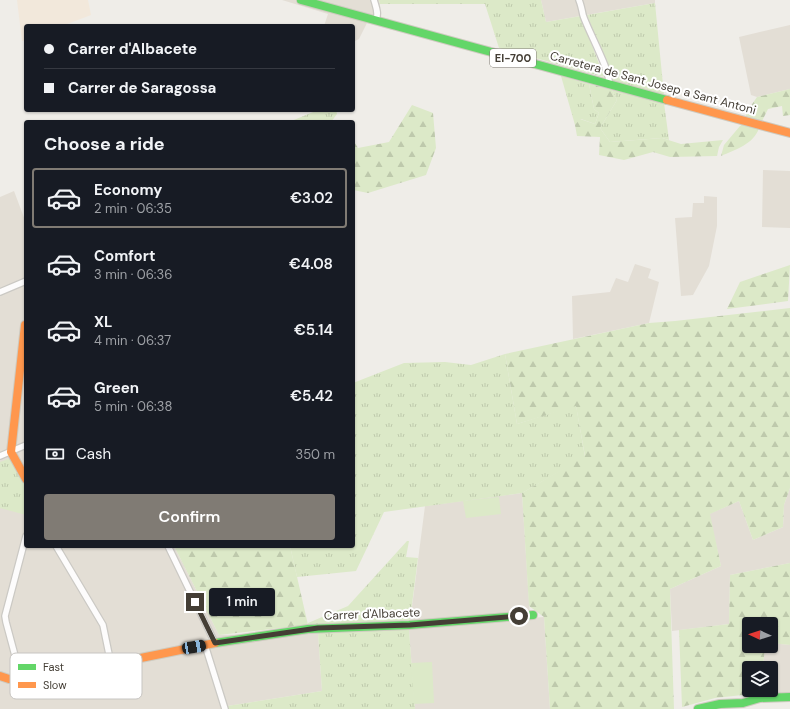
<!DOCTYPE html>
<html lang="en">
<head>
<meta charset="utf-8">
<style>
	:root { --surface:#171b24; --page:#242831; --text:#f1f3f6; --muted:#9ea1a6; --line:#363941; --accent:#807b74 }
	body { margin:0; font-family:"DM Sans",sans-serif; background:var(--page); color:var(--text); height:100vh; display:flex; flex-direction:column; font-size:15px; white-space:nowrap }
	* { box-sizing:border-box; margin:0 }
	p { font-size:13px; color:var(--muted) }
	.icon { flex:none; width:22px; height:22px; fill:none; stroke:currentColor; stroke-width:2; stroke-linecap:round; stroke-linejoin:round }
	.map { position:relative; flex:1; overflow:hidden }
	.details { position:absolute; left:24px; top:120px; width:331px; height:428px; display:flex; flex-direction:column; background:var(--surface); border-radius:4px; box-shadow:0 1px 3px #0004 }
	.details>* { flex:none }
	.banner { position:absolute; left:24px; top:24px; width:331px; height:88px; border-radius:4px; box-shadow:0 1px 3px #0004; display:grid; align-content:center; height:88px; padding:0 20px; background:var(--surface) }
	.needle { width:26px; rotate:274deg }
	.fabs { position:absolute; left:742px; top:617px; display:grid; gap:8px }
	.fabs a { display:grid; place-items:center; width:36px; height:36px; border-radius:4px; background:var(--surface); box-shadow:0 1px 3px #0004; font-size:20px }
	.end { position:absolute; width:18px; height:18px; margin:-9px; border:5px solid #443e35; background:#fff; box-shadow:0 0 0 2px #fff }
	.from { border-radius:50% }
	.bubble { position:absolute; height:28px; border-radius:4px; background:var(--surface); box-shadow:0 1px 3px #0004; font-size:13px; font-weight:600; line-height:28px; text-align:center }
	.car { position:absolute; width:12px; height:24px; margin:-12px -6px; border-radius:5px; box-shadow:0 0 3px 1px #0007; background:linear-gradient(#222 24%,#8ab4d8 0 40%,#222 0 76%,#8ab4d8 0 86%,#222 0) }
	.banner b { display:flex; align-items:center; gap:14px; height:38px; font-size:15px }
	.banner b+b { border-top:1px solid var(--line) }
	.banner i { width:10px; height:10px; background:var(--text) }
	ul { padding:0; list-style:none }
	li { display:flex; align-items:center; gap:12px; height:60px; margin:0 8px 6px; padding:0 12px; border:2px solid transparent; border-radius:4px }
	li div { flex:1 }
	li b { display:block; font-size:15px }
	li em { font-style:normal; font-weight:600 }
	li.selected { border-color:var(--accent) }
	li>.icon { width:36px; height:36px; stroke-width:1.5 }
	h2 { padding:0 20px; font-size:18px; line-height:48px }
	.pay { display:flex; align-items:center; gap:10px; height:44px; padding:0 20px; font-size:15px }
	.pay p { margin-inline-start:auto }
	.cta { display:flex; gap:8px; margin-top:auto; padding:8px 20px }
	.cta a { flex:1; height:46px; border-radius:4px; background:var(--accent); color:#fff; font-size:16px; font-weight:600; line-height:46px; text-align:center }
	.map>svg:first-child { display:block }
	.residential { fill:#e3ded5 }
	.commercial { fill:#f2e8db }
	.grass { fill:url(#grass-tufts) }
	.forest { fill:url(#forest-firs) }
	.garden { fill:#dce9c8 }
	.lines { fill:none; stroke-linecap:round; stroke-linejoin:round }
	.street-casing { stroke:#cbc9c4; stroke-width:8 }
	.fast-casing { stroke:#cecabf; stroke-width:10 }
	.slow-casing { stroke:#cecabf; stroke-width:10 }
	.street { stroke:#fdfcfc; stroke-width:5.5 }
	.fast { stroke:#63d668; stroke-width:8 }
	.slow { stroke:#ff974d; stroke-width:8 }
	.route { stroke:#443e35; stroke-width:5 }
	.labels { text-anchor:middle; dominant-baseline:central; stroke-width:4; stroke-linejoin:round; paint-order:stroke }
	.shield { fill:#fff; stroke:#7c7872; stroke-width:1 }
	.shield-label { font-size:11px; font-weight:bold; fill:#443e35 }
	.street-label { font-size:12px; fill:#443e35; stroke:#fff }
	.key { fill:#fff; stroke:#c7c5c2; stroke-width:1 }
	.key-label { font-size:11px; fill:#443e35 }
</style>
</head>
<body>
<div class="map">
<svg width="790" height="709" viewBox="0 0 790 709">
	<defs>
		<pattern id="grass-tufts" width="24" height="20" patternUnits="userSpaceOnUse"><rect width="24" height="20" fill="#dce9c8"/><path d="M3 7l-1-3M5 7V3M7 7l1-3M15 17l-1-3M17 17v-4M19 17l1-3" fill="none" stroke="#bec9ac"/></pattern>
		<pattern id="forest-firs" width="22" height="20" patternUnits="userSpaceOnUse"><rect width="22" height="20" fill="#dce9c8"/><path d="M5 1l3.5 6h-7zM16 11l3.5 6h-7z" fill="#bec9ac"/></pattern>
	</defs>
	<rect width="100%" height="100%" fill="#efede8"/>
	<path class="residential" d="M282 0H379L380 4 367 23 359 39 353 42V26H324L328 14Z
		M541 0H655V3L546 22Z
		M790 25V89L757 97 751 95 739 37Z
		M763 170 790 171V228L762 227Z
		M14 191 26 223V546H174L219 635 318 633 322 691 221 707V709H0V197Z
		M704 196 717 197V226L709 266 693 295 681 296 675 218 692 217 693 203H704Z
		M635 264 651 269 648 278 659 282 649 323 573 339 572 296 610 292 616 278 628 282Z
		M790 488V563L730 575 729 624 672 631 670 589 721 566 709 514 739 501 753 540 783 527 784 505Z
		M522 493 530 618 544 617 550 709H415L409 630 425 506Z
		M771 643 790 645V700L760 701 761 690H771V668H763L765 646H771Z"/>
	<path class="commercial" d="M17 0H88L91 15 62 26H26V40L22 41Z"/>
	<path class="grass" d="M379 0H541L546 22 581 16 604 77 499 48 485 4H380Z
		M655 3 664 95 614 82 587 15Z
		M561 76 589 84 594 109 599 113 595 124 581 119 575 125Z
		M612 90 664 103 669 140 662 138 610 142 600 128 617 100Z
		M318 110H336L337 114 331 122H289Z
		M505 354 517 424 576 405 585 457 522 493 384 512 356 571 297 577 290 546H353V383L404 363 445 362 471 365Z
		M11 458 26 485V515L0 508V462Z
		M407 541H409L406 557 418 558 410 620 308 625V623L348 606Z
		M407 627 409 630 415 709H228L227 706 322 691 318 633 328 629Z"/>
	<path class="forest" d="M589 84 612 90 617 100 600 128 610 142 662 138 681 144 723 140 719 147 717 156 670 157 653 152 624 160 599 155 600 137 577 136 575 125 580 119 595 124 599 113 594 109Z
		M790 89V115L783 116 782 106 768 109 762 121 746 116V113L757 97Z
		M412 105 433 113 436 148 426 175 368 193 353 190V140L358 148 389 142Z
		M743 124 759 128C754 144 735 150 721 156L724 145 740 126Z
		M790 265 788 301 727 309 740 282Z
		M790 308V488L784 505 783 527 753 540 739 501 710 514 721 566 670 589 674 709H550L544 617 529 606 522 493 585 456 576 406 517 424 505 354 649 323 675 321Z
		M174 546H290L308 625 219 635Z
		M790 563V645L771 643V624H749V646H765L763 668H749V690H761V693L715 698 682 707 679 630 729 624 730 575Z"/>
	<path class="garden" d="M499 497 501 514 466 518 463 501Z
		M432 662 434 703 414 704 411 663Z"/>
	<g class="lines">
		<g class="street-casing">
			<path id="street" d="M374 0C376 7 379 13 376 20
				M579 0C581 5 582 10 583 15 588 31 611 71 609 84
				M0 292 26 281
				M0 456 26 445
				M56 546 103 625 111 664
				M168 546 215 643
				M205 645 225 709
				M21 678 6 622 5 616 26 536"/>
		</g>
		<g class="fast-casing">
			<path id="fast" d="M301 0 667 100
				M215 643 308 629 409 625 533 615
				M698 709 720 704 743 703 760 698 790 697"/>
		</g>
		<g class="slow-casing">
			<path id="slow" d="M667 100 790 133
				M25 325 11 452 26 479
				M0 676 9 679 21 678 111 664 215 643"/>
		</g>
		<use href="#street" class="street"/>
		<use href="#fast" class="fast"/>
		<use href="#slow" class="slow"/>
	</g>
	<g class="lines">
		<path class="route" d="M195 602 215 643 318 628 410 625 519 616"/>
	</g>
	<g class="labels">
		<rect class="shield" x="490" y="49" width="46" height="18" rx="3"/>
		<g class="shield-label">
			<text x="513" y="58">EI-700</text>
		</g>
		<g class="street-label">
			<text transform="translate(653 83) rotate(15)">Carretera de Sant Josep a Sant Antoni</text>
			<text transform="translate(372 614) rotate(-2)">Carrer d'Albacete</text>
		</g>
	</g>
	<rect x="10" y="653" width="132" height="46" rx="6" class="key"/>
	<rect x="18" y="664" width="18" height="6" fill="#63d668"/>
	<rect x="18" y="682" width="18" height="6" fill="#ff974d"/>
	<g class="key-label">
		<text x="43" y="671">Fast</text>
		<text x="43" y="689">Slow</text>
	</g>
</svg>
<div class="fabs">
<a><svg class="needle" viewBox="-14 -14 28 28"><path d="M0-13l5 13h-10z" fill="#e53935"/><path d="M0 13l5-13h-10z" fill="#9ea1a6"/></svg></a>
<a><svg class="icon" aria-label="layers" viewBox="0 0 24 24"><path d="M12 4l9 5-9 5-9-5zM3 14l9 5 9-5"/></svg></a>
</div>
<i class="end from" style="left:519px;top:616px"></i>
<i class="end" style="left:195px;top:602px"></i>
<div class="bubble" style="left:209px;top:588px;width:66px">1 min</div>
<i class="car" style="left:194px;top:647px;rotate:80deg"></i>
<div class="banner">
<b><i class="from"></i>Carrer d'Albacete</b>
<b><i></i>Carrer de Saragossa</b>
</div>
<section class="details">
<h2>Choose a ride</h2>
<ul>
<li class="selected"><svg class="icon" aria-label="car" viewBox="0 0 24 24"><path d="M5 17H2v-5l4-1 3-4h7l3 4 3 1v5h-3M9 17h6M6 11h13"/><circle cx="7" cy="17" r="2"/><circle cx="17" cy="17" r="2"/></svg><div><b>Economy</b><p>2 min · 06:35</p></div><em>€3.02</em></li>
<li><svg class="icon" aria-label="car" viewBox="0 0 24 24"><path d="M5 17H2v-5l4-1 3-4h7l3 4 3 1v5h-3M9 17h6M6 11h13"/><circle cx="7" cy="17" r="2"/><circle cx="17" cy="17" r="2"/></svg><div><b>Comfort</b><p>3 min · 06:36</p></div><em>€4.08</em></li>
<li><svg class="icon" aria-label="car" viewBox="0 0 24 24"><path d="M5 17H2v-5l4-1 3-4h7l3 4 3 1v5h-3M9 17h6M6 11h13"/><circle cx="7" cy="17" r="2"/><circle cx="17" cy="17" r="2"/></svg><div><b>XL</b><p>4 min · 06:37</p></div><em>€5.14</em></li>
<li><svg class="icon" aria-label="car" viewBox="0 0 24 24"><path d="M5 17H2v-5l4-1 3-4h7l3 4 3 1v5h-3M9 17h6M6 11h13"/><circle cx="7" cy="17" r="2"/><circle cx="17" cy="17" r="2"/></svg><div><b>Green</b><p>5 min · 06:38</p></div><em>€5.42</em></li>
</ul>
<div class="pay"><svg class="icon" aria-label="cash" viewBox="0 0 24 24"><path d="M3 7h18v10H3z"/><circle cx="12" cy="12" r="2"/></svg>Cash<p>350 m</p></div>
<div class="cta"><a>Confirm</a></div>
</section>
</div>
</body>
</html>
